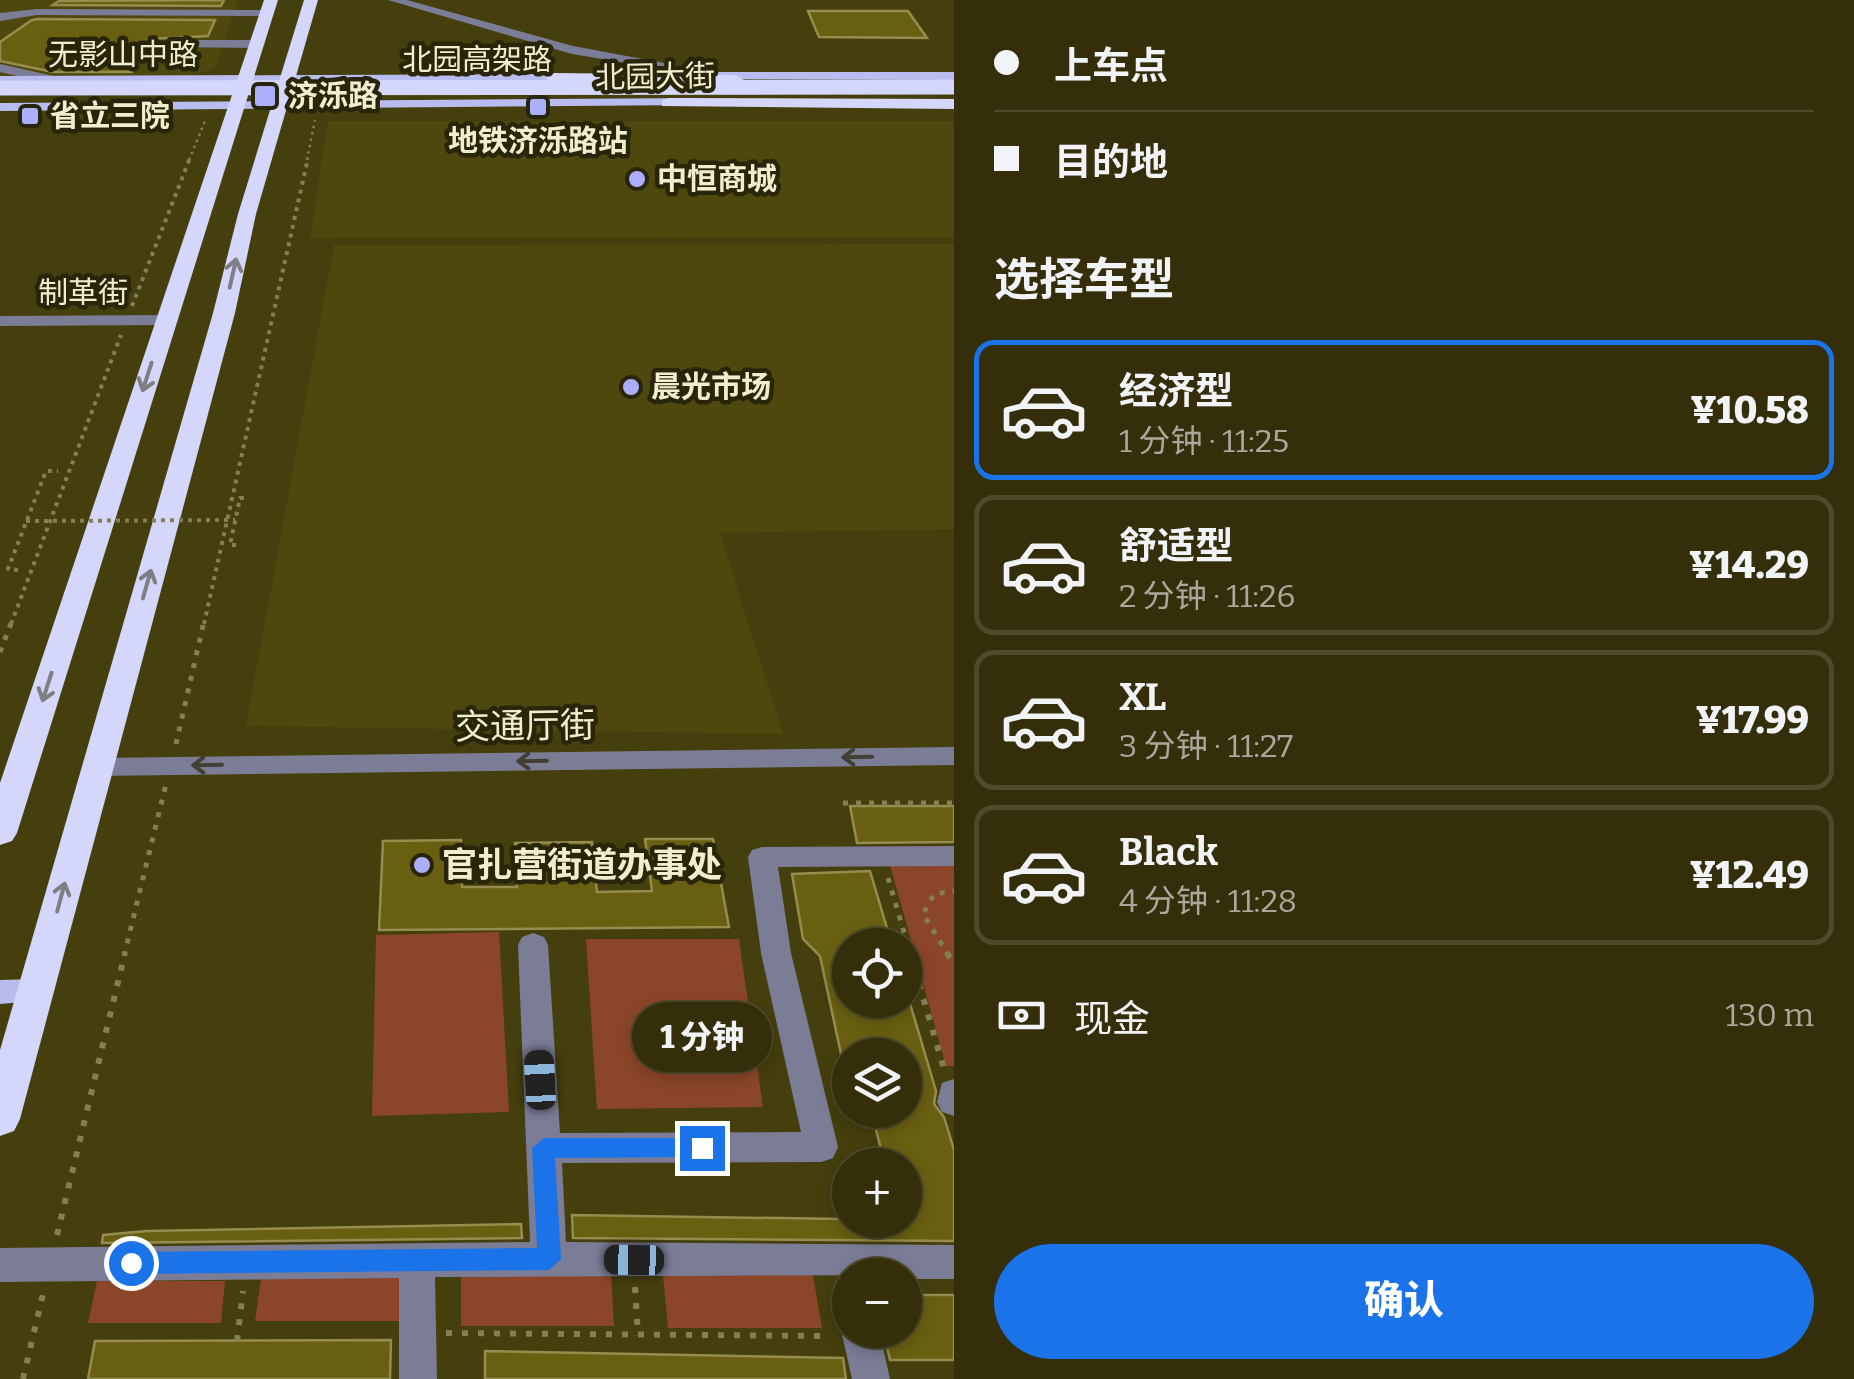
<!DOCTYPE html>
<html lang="zh">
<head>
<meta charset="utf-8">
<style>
	:root { --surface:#342e0a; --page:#3f3a18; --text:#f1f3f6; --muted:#a9a89c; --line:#4e4a2b; --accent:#1a73e8 }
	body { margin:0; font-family:Bitter,"Noto Sans SC",serif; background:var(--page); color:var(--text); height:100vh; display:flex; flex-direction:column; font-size:38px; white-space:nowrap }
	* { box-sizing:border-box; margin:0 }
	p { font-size:32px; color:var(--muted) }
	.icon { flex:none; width:55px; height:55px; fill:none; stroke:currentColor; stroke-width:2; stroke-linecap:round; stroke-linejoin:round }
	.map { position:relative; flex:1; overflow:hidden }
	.details { display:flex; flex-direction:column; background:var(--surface); width:900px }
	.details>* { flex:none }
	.hud { display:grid; align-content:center; height:220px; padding:0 40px; background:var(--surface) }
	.fabs { position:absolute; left:832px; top:928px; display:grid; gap:20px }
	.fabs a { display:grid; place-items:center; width:90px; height:90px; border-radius:50%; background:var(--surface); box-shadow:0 5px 15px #0003,0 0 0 2px var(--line); font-size:50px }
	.end { position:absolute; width:45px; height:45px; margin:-22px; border:12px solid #1a73e8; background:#fff; box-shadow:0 0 0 5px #fff }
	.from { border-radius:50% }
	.bubble { position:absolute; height:70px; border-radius:35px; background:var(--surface); box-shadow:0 5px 15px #0003,0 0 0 2px var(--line); font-size:32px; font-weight:800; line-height:70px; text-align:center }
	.car { position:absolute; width:30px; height:60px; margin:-30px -15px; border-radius:12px; box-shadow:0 0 8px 2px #0007; background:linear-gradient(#222 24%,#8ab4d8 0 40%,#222 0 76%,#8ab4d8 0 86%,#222 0) }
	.hud b { display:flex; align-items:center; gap:35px; height:95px; font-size:38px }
	.hud b+b { border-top:2px solid var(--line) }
	.hud i { width:25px; height:25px; background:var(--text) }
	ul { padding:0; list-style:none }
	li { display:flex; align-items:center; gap:30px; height:140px; margin:0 20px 15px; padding:0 20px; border:5px solid var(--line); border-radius:20px }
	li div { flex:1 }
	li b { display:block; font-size:38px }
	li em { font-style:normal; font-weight:800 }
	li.selected { border-color:var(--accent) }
	li>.icon { width:90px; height:90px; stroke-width:1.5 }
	h2 { padding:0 40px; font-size:45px; line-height:120px }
	.pay { display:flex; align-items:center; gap:25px; height:110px; padding:0 40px; font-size:38px }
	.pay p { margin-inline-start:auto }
	.button { display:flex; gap:20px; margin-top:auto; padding:20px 40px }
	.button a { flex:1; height:115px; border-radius:60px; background:var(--accent); color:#fff; font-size:40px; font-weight:800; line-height:115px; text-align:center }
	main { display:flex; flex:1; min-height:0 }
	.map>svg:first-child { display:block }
	.built { fill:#4f480e }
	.green { fill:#8b4529 }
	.building { fill:#695f11; stroke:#958d4f; stroke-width:2.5 }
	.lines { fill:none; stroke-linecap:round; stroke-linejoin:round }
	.path-far3 { stroke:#847f54; stroke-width:2.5; stroke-dasharray:2.5 4; stroke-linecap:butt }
	.path-far2 { stroke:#847f54; stroke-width:4; stroke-dasharray:4 5; stroke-linecap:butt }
	.path-far1 { stroke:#847f54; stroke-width:5; stroke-dasharray:5 8; stroke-linecap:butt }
	.path { stroke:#847f54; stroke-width:6; stroke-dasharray:6 10; stroke-linecap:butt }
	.minor { fill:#7b7d96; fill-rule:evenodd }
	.major { fill:#b8bcee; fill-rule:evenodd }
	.highway { fill:#d4d7fb; fill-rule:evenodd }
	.path-bridge { stroke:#847f54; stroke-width:4; stroke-dasharray:4 5; stroke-linecap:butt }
	.highway-bridge { stroke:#d4d7fb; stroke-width:15 }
	.oneway { stroke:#7e7e83 }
	.oneway2 { stroke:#423f35 }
	.route { fill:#1a73e8 }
	.poi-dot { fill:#acaffb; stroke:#29250b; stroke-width:4 }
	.labels { text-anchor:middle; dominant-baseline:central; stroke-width:9; stroke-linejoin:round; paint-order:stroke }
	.far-street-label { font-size:30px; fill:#f1eece; stroke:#29250b }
	.far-poi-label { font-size:30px; font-weight:bold; fill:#f1eece; stroke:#29250b; text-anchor:start }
	.street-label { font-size:35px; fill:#f1eece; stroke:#29250b }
	.poi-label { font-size:35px; font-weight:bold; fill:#f1eece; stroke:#29250b; text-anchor:start }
</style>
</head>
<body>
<main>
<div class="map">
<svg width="954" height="1379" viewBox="0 0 954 1379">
	<rect width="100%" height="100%" fill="#453e0d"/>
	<path class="built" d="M0 0H238L215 68 190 76 0 77Z
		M328 121H954V237L310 238Z
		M954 244V529L720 533 783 734 246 726 334 245Z"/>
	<path class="green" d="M890 865H954V1066H946Z
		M499 932 509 1112 372 1116 376 935Z
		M586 939H739L763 1107 597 1109Z
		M461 1273H611L614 1326H461Z
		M663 1275H813L822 1328H668Z
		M401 1277 403 1321H255L261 1279Z
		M97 1281H225L221 1323H88Z"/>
	<path class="building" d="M224 0 221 6 53 5 59 1Z
		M808 11H908L927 38 819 37Z
		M32 20 37 19 215 20 208 36 148 39 132 72H53L0 61V42Z
		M850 806H954V842L857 843Z
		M645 839H713L729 927 379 930 383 841 461 840 462 887H517L515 843 592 842 597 892 652 891Z
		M870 871 892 945H850V1000H909L936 1091 934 1104 944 1117 954 1150V1241L573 1238 572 1215 905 1220V1165H885L871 1110H905V1055L841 1054 820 956 803 939 792 874Z
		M521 1224 522 1238 102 1243 103 1235 147 1231Z
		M905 1295H954V1360H890L883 1330H905Z
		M391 1340 390 1379H88L95 1341Z
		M485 1351 843 1358 846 1379H485Z"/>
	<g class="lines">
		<path class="path-far3" d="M189 160 205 121
			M307 160 315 120"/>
		<path class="path-far2" d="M132 306 190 158
			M236 545H230L240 498H246
			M18 570 8 569 46 471H58
			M11 624 121 335
			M204 624 308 158"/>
		<path class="path-far1" d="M0 652 12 621
			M176 744 204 621
			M843 803H954
			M888 878 911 956
			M124 956 166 784
			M949 956 923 914 934 894 954 891"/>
		<path class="path" d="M910 953 944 1069
			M947 953 954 965
			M57 1235 125 953
			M635 1287 638 1335
			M446 1333 830 1336
			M237 1341 243 1291
			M23 1379 43 1294"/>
		<path class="minor" d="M388 0H407L573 46 734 76 728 80 572 54Z
			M37 9 266 10 272 13 266 16 37 15 0 21V13Z
			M175 40H259L265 44 259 48 171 47Z
			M0 64 58 77 59 80 53 84 0 72Z
			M0 316 166 315 175 320 166 325 0 326Z
			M954 747V765L96 776 83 767 96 758Z
			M954 846V866L778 867 791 953 838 1147 833 1158 821 1162 562 1163 566 1242 954 1245V1279H905V1275L435 1277 437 1379H399V1278L0 1282V1248L530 1242 518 945 522 937 533 933 544 937 548 945 560 1133 801 1132 761 953 748 857 752 850 762 847Z
			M954 1079V1116L942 1112 937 1102 942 1083Z
			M850 1316V1330H879L890 1379H852L841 1330Z"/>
		<path class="major" d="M705 72H954V80L700 79Z
			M585 74 580 81 0 84V76Z
			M700 98 702 101 695 105 0 111V103Z
			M35 979 46 982 50 991 46 1000 0 1004V980Z"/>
		<path class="highway" d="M264 0H278L17 833 12 841 0 845V783Z
			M304 0H318L256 214 235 313 20 1119 14 1131 0 1136V1050L213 313 238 214Z
			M554 73 736 75 744 80 736 85 549 81 546 78Z
			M668 98 954 99V109L662 106V100Z"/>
		<path class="path-bridge" d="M26 521 235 520"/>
		<path class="highway-bridge" d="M0 88 954 87"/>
	</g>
	<defs><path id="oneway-shaft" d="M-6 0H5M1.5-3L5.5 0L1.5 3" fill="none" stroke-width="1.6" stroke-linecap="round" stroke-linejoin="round" transform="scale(2.5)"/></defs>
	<g class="oneway">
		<use href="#oneway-shaft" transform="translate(233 273) rotate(-77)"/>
		<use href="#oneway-shaft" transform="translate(147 377) rotate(108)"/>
		<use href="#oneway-shaft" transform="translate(147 584) rotate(-74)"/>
		<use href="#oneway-shaft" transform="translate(47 687) rotate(108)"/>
		<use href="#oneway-shaft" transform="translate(61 897) rotate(-75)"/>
	</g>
	<g class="oneway2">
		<use href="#oneway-shaft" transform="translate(857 757) rotate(179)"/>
		<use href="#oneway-shaft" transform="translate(532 761) rotate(179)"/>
		<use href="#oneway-shaft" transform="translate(207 765) rotate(179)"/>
	</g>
	<path class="route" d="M544 1138H702L713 1148 702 1157 555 1158 561 1259 549 1270 131 1274 119 1263 131 1252 537 1248 532 1148Z"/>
	<g class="poi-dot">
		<rect x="253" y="84" width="24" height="24" rx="5"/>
		<rect x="528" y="97" width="20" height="20" rx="5"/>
		<rect x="20" y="106" width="20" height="20" rx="5"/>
		<circle cx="637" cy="179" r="10"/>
		<circle cx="631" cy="387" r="10"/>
		<circle cx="422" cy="865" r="10"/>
	</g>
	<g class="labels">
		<g class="far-street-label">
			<text x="123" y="55">无影山中路</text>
			<text x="477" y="60">北园高架路</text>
			<text transform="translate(655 77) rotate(-1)">北园大街</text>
			<text x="83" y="293">制革街</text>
		</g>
		<g class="far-poi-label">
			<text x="288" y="96">济泺路</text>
			<text x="50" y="116">省立三院</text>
			<text x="538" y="141" text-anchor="middle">地铁济泺路站</text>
			<text x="657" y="179">中恒商城</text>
			<text x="651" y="387">晨光市场</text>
		</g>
		<g class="street-label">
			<text transform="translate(525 726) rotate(-1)">交通厅街</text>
		</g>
		<g class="poi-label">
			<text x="442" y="865">官扎营街道办事处</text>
		</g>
	</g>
</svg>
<div class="fabs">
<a><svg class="icon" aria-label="locate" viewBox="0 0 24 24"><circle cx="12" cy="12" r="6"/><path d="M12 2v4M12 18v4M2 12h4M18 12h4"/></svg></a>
<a><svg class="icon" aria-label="layers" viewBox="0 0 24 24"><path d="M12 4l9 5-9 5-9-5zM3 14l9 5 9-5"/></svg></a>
<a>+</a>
<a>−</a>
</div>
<i class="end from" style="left:131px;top:1263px"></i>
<i class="end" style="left:702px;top:1148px"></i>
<div class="bubble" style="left:632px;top:1002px;width:140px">1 分钟</div>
<i class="car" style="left:540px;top:1080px;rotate:357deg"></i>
<i class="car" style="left:634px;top:1260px;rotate:271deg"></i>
</div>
<section class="details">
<div class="hud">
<b><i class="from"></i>上车点</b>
<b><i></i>目的地</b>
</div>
<h2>选择车型</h2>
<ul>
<li class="selected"><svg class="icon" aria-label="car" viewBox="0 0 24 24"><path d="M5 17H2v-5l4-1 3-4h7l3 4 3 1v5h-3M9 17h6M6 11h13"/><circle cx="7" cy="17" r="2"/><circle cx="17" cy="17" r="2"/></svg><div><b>经济型</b><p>1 分钟 · 11:25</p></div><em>¥10.58</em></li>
<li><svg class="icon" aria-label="car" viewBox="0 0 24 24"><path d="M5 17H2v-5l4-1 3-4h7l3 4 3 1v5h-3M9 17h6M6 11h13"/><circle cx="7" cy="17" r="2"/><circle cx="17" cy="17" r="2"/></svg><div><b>舒适型</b><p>2 分钟 · 11:26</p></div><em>¥14.29</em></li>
<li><svg class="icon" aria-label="car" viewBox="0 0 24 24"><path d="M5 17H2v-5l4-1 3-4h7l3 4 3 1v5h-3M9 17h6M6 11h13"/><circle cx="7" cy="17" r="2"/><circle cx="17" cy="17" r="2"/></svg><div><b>XL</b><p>3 分钟 · 11:27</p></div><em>¥17.99</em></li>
<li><svg class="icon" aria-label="car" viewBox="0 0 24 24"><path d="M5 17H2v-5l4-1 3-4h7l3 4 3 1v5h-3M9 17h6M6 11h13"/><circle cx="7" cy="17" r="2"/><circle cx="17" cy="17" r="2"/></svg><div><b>Black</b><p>4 分钟 · 11:28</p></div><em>¥12.49</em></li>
</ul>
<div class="pay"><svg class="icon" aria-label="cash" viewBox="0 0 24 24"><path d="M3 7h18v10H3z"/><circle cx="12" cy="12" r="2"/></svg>现金<p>130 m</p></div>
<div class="button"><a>确认</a></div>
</section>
</main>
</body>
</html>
